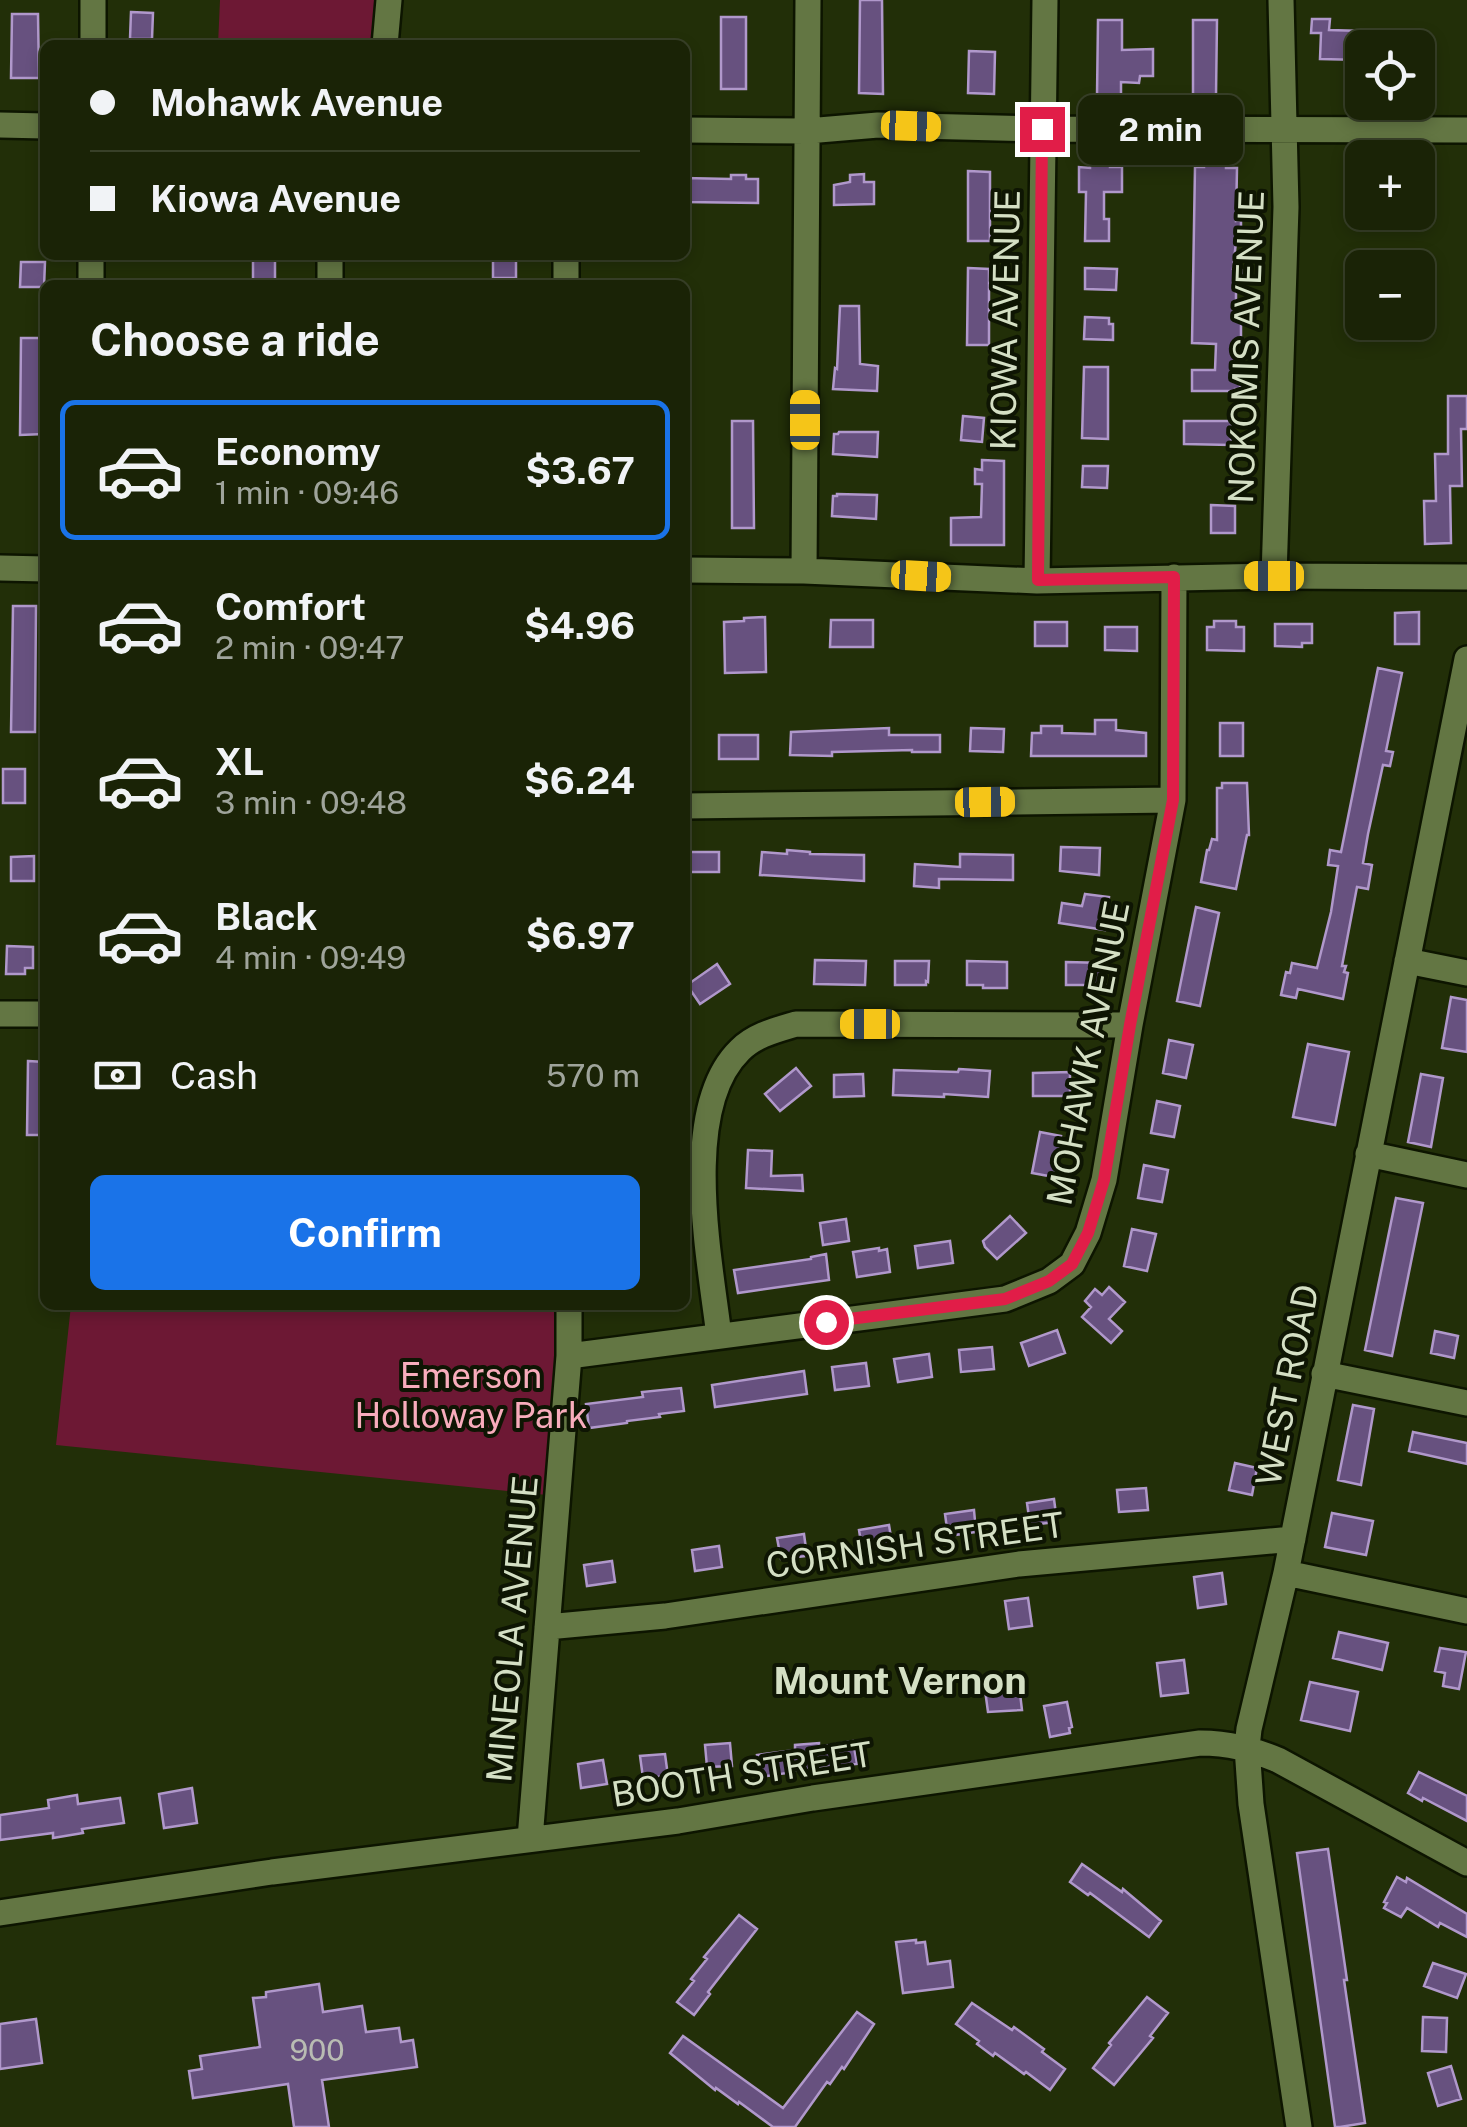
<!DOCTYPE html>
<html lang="en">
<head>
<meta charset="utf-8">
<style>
	:root { --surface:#1a2306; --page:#232b10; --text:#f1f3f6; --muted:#9fa49b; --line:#384028; --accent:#1a73e8 }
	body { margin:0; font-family:"Public Sans",sans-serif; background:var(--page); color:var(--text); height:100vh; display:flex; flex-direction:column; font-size:38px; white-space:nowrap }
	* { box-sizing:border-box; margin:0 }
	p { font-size:32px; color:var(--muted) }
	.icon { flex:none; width:55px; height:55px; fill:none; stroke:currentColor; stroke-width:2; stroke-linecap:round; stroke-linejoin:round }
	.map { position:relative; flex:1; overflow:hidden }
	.panel { position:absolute; left:40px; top:280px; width:650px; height:1030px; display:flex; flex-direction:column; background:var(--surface); border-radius:15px; box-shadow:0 5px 15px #0003,0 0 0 2px var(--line) }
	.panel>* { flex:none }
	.guide { position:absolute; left:40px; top:40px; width:650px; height:220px; border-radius:15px; box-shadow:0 5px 15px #0003,0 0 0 2px var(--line); display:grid; align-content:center; height:220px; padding:0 50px; background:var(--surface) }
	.controls { position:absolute; left:1345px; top:30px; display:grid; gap:20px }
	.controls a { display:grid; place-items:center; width:90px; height:90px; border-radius:15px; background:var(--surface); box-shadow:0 5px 15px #0003,0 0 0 2px var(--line); font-size:50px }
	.end { position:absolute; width:45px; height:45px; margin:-22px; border:12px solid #e11d48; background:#fff; box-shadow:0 0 0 5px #fff }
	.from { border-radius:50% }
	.bubble { position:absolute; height:70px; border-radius:15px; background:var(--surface); box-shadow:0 5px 15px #0003,0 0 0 2px var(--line); font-size:32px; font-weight:700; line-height:70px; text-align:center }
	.car { position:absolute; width:30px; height:60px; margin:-30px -15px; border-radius:12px; box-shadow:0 0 8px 2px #0007; background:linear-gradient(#f5c518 24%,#345 0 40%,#f5c518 0 76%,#345 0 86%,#f5c518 0) }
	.guide b { display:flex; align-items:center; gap:35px; height:95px; font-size:38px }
	.guide b+b { border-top:2px solid var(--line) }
	.guide i { width:25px; height:25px; background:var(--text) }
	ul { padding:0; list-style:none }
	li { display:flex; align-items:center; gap:30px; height:140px; margin:0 20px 15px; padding:0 30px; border:5px solid transparent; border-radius:15px }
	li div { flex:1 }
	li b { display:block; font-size:38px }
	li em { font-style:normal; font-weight:700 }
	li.on { border-color:var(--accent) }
	li>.icon { width:90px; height:90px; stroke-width:1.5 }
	h2 { padding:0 50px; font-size:45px; line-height:120px }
	.pay { display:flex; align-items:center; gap:25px; height:110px; padding:0 50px; font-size:38px }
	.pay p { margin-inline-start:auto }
	.cta { display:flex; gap:20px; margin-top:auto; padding:20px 50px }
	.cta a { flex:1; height:115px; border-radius:15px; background:var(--accent); color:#fff; font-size:40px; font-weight:700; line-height:115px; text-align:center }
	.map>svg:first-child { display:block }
	.green { fill:#6d1834 }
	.building { fill:#67517f; stroke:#b098cb; stroke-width:2.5 }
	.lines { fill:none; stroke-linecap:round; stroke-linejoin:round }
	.minor-casing { stroke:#0d1500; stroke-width:30 }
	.minor { stroke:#637643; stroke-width:25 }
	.route { stroke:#e11d48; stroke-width:12 }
	.labels { text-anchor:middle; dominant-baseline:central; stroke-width:8; stroke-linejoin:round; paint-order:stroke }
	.number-label { font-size:30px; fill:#b9bcb3 }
	.street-label { font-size:35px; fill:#d4dfc4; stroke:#0e1503 }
	.park-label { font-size:35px; fill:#f8acbc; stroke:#0e1503 }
	.neighbourhood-label { font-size:38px; font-weight:bold; fill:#d4dfc4; stroke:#0e1503 }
</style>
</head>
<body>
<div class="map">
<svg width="1467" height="2127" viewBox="0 0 1467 2127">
	<rect width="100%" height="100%" fill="#222f08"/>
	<path class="green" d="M220 0H389L385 45H218Z
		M71 1305H565L557 1496 56 1445Z"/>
	<path class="building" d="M860 0H882L883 94 859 93Z
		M131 12 153 13 152 39H130Z
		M12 14H38L39 78H11Z
		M721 17H746V89H721Z
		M1312 19H1330L1329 30 1364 31 1362 60 1320 59 1321 33H1311Z
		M1098 20H1122V50L1153 49V76H1140L1139 83 1121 82V96H1097Z
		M1193 20H1217L1216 96H1193Z
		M969 51 995 52 994 94 968 93Z
		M1090 161H1110V167H1122V192H1104V219H1109V241H1085L1086 192H1079V167L1090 168Z
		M1204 162H1226V168H1237L1236 221 1241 220V242H1236L1233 269 1242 270 1241 291H1236V320H1241V340H1237L1234 368H1240V389H1235V391H1192V370H1215L1216 344 1192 343 1195 167H1204Z
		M968 171 990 172V241H968Z
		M864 174V182H874V204L834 205V185L850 182V175Z
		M731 175H746V179H758V203L685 202V178L731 179Z
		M493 255H516V278H493Z
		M275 259V285H253V260Z
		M21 262H45L44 287H20Z
		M968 268 989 269V345H967Z
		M1085 268 1117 269 1116 290 1085 289Z
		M840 306H859L860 364 878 366 877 391 833 389 835 368 837 369Z
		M1085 317 1109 318V324H1113V340L1084 339Z
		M21 338H45L44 434 20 435Z
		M1084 367H1108V439L1082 438Z
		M1448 396H1467V429H1461L1462 486H1450L1451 543 1425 544 1424 501H1436L1435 454H1448Z
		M963 416 984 418 982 442 961 440Z
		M732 421H753L754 528H732Z
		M1184 421H1231V445L1184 444Z
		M839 432H878L877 457 833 454 834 434H838Z
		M982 460 1004 461V545H951V518L981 517 982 484H975V469L982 470Z
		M1083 466H1108L1107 488 1082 487Z
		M837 494 877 495 876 519 832 516 833 496H837Z
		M1211 505 1235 506V533H1211Z
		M13 606H36L35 732H11Z
		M1419 612V644H1395V613Z
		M765 617 766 672 725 673 724 622 744 621V618Z
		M831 620H873V647H830Z
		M1214 621H1236V627H1244V651L1207 650V627H1214Z
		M1035 622H1067V646H1035Z
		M1275 624H1312V643H1302V647L1275 646Z
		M1105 627H1137V651L1105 650Z
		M1378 668 1402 673 1386 751 1393 752 1390 766 1383 765 1368 834 1363 863 1372 865 1368 889 1357 887 1342 966H1346L1344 972 1348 973 1343 999 1298 989 1296 998 1281 995 1286 972 1290 973 1292 963 1317 968 1331 912 1338 866 1328 865 1330 850 1341 852Z
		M1095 720H1116V730L1146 733V756H1031L1032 733H1041V726H1062V733L1095 734Z
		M1220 723H1243V756H1220Z
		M889 728V735H940V752H912V750L832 752V756L790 755 791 732Z
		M971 728 1004 729 1003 752 970 751Z
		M719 735H758V759H719Z
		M3 769H25V803H3Z
		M1222 783H1247L1249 835H1247L1236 889 1201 882 1207 850H1209L1212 839 1217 840V788H1222Z
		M1061 847 1100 848 1099 875 1060 871Z
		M787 850 810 852V854L864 855V881L760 875 762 852 787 854Z
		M688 852H719V872H688Z
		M960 854 1013 855V880L939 879V888L914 886 915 864 960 867Z
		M34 856V881H11V857Z
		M1085 894 1109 897 1105 930 1059 923 1062 903 1082 906Z
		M1196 907 1219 913 1200 1006 1177 1001Z
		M7 946 33 947V968H25V974H6Z
		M815 960 866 961 865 985 814 984Z
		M895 961H929L928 982 926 981V985H895Z
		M967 961 1007 962V988H983V985H967Z
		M1066 962 1105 963V985H1066Z
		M717 964 730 984 700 1004 687 985Z
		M1451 997 1467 1000V1052L1442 1048Z
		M1169 1040 1193 1045 1186 1078 1163 1073Z
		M1308 1044 1349 1052 1335 1125 1293 1117Z
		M28 1061 45 1062V1135H27Z
		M796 1068 811 1086 780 1111 765 1094Z
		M959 1069 990 1071 988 1097 944 1094V1097L893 1095 894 1070 958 1072Z
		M1070 1072V1096H1033V1073Z
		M863 1074 864 1096 834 1097V1075Z
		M1421 1074 1443 1078 1431 1147 1408 1142Z
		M1157 1101 1180 1106 1174 1137 1151 1133Z
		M1040 1132 1061 1136 1054 1177 1032 1173Z
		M748 1150 772 1151 771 1176 802 1175 803 1191 746 1188Z
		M1144 1165 1168 1170 1162 1202 1138 1198Z
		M1396 1198 1423 1203 1392 1356 1365 1350Z
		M1010 1216 1026 1233 997 1259 985 1247 983 1241Z
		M846 1219 849 1241 823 1245 820 1223Z
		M1132 1229 1156 1234 1147 1271 1124 1266Z
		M950 1241 953 1263 918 1268 915 1246Z
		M879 1248V1251L887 1249 890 1272 857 1277 853 1252Z
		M826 1254 829 1280 738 1293 734 1270 811 1259V1257Z
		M1109 1287 1125 1302 1109 1319 1122 1331 1111 1343 1082 1317 1091 1307 1085 1301 1095 1289 1102 1295Z
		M1057 1330 1065 1353 1029 1366 1021 1343Z
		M1435 1331 1458 1336 1454 1358 1431 1353Z
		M992 1347 994 1369 961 1372 959 1350Z
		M929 1354 932 1377 898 1382 894 1359Z
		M866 1363 869 1386 835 1390 832 1367Z
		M804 1371 807 1394 715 1407 712 1385Z
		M681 1388 684 1411 659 1414 660 1417 627 1421V1423L589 1428 586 1404 643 1397 642 1392Z
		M1353 1405 1374 1409 1361 1485 1338 1480Z
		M1413 1432 1467 1443V1464L1409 1451Z
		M1235 1463 1257 1468 1252 1495 1229 1490Z
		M1146 1488 1148 1510 1119 1512 1117 1490Z
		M1054 1499 1057 1522 1030 1525 1027 1503Z
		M974 1510 976 1532 948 1536 945 1514Z
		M1332 1513 1373 1521 1366 1555 1325 1547Z
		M889 1525 892 1543 862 1549 859 1530Z
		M804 1534 807 1556 781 1559 777 1538Z
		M719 1546 722 1567 695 1571 692 1550Z
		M612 1561 615 1582 587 1586 584 1565Z
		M1222 1573 1226 1604 1198 1608 1194 1577Z
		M1028 1598 1032 1626 1009 1629 1005 1601Z
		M1339 1632 1388 1643 1382 1670 1333 1658Z
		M1440 1648 1466 1652 1459 1689 1443 1686 1445 1673 1435 1671Z
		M1184 1660 1188 1693 1161 1696 1157 1663Z
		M1310 1682 1358 1692 1350 1731 1301 1720Z
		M1019 1685 1022 1710 988 1712 985 1690Z
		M1067 1702 1072 1727 1069 1728 1070 1733 1050 1737 1044 1706Z
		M853 1741 857 1764 787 1771V1773L760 1777 757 1755 795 1750V1745L819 1743V1747Z
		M730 1743 732 1766 707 1767 705 1745Z
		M665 1754 668 1776 643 1778 640 1756Z
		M603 1760 607 1784 581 1788 578 1764Z
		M1419 1772 1467 1796V1821L1423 1798 1422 1801 1408 1793Z
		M192 1788 197 1823 164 1828 159 1794Z
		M77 1795 78 1804 120 1798 124 1823 82 1829 83 1833 53 1838V1833L0 1840V1815L49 1808 48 1800Z
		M1328 1849 1347 1980H1344L1365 2123 1340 2127H1335L1297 1853Z
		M1082 1864 1122 1892 1123 1889 1161 1921 1149 1937 1090 1893 1088 1895 1070 1882Z
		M1397 1877 1406 1882 1407 1878 1467 1914V1937L1440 1923 1438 1927 1407 1908 1401 1917 1384 1908 1387 1903 1384 1902Z
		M739 1915 757 1929 708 1992 710 1994 694 2015 677 2002 694 1981 691 1979 707 1959 704 1957Z
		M916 1940V1943L925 1942 928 1964 950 1961 953 1987 903 1993 896 1942Z
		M1433 1963 1466 1974 1457 1998 1424 1986Z
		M319 1984 323 2012 362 2006 366 2032 399 2028 401 2042 413 2040 417 2067 322 2080 329 2127H294L288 2084 193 2098 189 2071 202 2069 200 2056 260 2047 253 1998 266 1997V1992Z
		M1147 1997 1168 2013 1150 2036 1153 2038 1114 2085 1093 2068 1111 2045 1109 2043Z
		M972 2003 1012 2030 1014 2027 1044 2049 1042 2052 1065 2069 1050 2090 1026 2072 1024 2074 995 2053 993 2056 977 2044 979 2041 956 2024Z
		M857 2012 874 2024 844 2069 842 2067 830 2084 827 2082 795 2127H773L739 2102 738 2104 716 2088 715 2090 670 2053 683 2036 783 2108Z
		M1423 2017 1447 2018 1446 2052 1422 2051Z
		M36 2019 42 2063 0 2069V2024Z
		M1451 2066 1461 2099 1438 2106 1428 2073Z"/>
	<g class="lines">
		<g class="minor-casing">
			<path id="minor" d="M93 45V0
				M385 45 389 0
				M0 125 45 126
				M685 130 807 131 878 125 1042 129 1467 130
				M566 255V285
				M91 285V255
				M330 285V255
				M0 568 45 569
				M685 570 804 571 1037 581 1274 576 1467 577
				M804 571 808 0
				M1274 576 1286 207 1281 0
				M1037 581 1045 0
				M685 806 1173 800
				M1407 961 1467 973
				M0 1014H45
				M1368 1154 1467 1175
				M719 1336C710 1260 679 1109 740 1050 755 1035 776 1030 796 1024L1130 1025
				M569 1356 1005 1299 1049 1281 1072 1264 1088 1233 1104 1180 1130 1025 1173 800 1174 577
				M1324 1374 1467 1403
				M1286 1573 1467 1611
				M547 1627 665 1616 1019 1564 1293 1539
				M530 1839 569 1356V1305
				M0 1913 272 1872 678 1821 813 1798 1200 1743C1229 1743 1251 1749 1278 1760L1467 1863
				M1299 2127 1251 1804 1247 1747 1249 1729 1286 1573 1467 659"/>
		</g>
		<use href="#minor" class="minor"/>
	</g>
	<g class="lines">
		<path class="route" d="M826 1322 1005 1299 1049 1281 1072 1264 1088 1233 1104 1180 1130 1025 1173 800 1174 577 1038 580 1042 129"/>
	</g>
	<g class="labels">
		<g class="number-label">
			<text x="317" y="2050">900</text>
		</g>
		<g class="street-label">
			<text transform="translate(1005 320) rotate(-89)">KIOWA AVENUE</text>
			<text transform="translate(1246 347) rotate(-88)">NOKOMIS AVENUE</text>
			<text transform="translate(1088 1053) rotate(-79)">MOHAWK AVENUE</text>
			<text transform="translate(1287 1385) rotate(-79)">WEST ROAD</text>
			<text transform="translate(915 1545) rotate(-8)">CORNISH STREET</text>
			<text transform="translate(512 1629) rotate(-85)">MINEOLA AVENUE</text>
			<text transform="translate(742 1774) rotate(-9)">BOOTH STREET</text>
		</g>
		<g class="park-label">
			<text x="471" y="1375">Emerson<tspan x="471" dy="40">Holloway Park</tspan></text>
		</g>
		<g class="neighbourhood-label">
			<text x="900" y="1680">Mount Vernon</text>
		</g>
	</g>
</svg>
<div class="controls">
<a><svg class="icon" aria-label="locate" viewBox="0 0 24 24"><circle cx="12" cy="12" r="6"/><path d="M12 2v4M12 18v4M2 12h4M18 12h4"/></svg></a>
<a>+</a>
<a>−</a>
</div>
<i class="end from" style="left:826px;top:1322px"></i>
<i class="end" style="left:1042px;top:129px"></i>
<div class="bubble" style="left:1078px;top:95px;width:165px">2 min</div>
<i class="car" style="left:911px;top:126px;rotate:92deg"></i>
<i class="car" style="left:805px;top:420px;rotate:0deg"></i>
<i class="car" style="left:921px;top:576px;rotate:93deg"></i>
<i class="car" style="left:1274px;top:576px;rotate:270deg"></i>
<i class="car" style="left:985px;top:802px;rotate:89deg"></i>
<i class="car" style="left:870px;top:1024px;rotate:270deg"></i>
<div class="guide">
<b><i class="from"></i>Mohawk Avenue</b>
<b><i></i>Kiowa Avenue</b>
</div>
<section class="panel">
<h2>Choose a ride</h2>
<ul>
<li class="on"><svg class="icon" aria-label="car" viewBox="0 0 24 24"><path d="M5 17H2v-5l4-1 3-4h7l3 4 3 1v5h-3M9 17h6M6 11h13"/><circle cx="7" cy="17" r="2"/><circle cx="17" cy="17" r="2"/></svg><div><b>Economy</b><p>1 min · 09:46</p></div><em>$3.67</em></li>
<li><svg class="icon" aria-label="car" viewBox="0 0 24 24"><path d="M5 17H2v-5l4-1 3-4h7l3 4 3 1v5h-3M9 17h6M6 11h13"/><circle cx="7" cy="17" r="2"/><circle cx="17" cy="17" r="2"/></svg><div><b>Comfort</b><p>2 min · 09:47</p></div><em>$4.96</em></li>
<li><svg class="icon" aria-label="car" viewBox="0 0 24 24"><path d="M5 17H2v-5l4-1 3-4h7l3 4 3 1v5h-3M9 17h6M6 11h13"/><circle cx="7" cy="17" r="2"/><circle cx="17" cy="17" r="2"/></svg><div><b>XL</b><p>3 min · 09:48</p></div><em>$6.24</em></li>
<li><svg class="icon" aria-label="car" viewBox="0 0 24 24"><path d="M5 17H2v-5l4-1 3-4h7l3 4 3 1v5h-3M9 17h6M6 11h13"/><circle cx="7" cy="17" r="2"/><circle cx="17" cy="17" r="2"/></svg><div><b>Black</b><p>4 min · 09:49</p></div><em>$6.97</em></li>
</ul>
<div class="pay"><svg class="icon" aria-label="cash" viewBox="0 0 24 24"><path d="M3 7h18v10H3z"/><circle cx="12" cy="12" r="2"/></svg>Cash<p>570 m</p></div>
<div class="cta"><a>Confirm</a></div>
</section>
</div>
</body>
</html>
